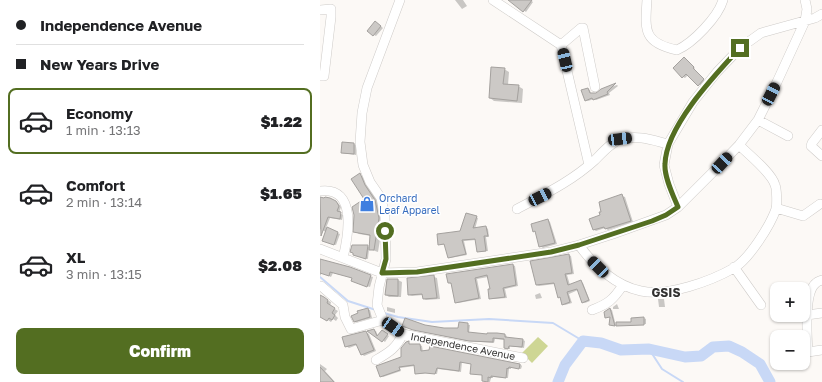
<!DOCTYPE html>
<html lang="en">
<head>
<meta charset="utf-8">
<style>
	:root { --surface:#fff; --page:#f2f2f2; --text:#202124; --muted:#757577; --line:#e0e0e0; --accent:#536e21 }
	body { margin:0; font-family:"Golos Text",sans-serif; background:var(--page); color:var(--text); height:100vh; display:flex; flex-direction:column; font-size:15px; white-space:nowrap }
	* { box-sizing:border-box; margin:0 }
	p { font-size:13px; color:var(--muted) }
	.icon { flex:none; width:22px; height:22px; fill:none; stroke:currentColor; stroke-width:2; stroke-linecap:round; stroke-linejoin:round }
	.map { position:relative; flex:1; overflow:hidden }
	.side { display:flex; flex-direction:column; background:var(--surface); width:320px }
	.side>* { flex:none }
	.top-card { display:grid; align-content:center; height:88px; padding:0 16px; background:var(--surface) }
	.fabs { position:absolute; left:450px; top:282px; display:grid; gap:8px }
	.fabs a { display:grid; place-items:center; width:40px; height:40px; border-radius:8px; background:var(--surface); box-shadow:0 1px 3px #0004; font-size:20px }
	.end { position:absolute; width:18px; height:18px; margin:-9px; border:5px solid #536e21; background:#fff; box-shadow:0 0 0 2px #fff }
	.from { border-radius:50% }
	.car { position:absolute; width:12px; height:24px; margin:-12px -6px; border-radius:5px; box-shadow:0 0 3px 1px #0007; background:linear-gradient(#222 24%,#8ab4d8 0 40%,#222 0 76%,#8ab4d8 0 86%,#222 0) }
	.top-card b { display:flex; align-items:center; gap:14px; height:38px; font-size:15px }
	.top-card b+b { border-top:1px solid var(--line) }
	.top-card i { width:10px; height:10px; background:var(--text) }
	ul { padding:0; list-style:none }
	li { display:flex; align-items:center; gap:12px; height:66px; margin:0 8px 6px; padding:0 8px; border:2px solid transparent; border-radius:8px }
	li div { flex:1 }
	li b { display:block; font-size:15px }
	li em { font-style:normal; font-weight:800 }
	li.selected { border-color:var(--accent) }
	li>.icon { width:36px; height:36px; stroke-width:1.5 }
	.button { display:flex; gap:8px; margin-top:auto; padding:8px 16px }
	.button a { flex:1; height:46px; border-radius:8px; background:var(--accent); color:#fff; font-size:16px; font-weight:800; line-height:46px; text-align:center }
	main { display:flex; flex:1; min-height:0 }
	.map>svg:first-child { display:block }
	.green { fill:#ced694 }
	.shadow { fill:#0003 }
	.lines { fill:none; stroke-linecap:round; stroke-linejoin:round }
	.stream { stroke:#c8d8f6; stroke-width:2 }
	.river { stroke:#c8d8f6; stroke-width:11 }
	.building { fill:#ccc9c6; stroke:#a4a19e }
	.minor-casing { stroke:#cecbc8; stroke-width:10 }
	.minor { stroke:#fff; stroke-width:9 }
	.route { stroke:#536e21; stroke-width:5 }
	.labels { text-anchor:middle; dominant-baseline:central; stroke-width:3; stroke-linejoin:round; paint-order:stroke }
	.shop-label { font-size:10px; fill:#366cbe; stroke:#fff; text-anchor:start }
	.street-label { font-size:10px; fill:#323130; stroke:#fff }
	.quarter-label { font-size:12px; font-weight:bold; fill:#323130; stroke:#fff }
</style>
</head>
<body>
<main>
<section class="side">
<div class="top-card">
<b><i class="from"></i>Independence Avenue</b>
<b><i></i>New Years Drive</b>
</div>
<ul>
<li class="selected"><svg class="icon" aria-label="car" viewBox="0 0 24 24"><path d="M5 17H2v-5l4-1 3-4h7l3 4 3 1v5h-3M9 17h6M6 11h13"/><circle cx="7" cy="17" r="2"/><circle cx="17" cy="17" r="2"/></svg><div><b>Economy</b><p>1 min · 13:13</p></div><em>$1.22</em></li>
<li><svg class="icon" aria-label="car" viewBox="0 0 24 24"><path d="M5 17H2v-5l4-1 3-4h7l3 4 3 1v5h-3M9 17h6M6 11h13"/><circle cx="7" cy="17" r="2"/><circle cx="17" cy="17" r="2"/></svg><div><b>Comfort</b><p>2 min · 13:14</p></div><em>$1.65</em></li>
<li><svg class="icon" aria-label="car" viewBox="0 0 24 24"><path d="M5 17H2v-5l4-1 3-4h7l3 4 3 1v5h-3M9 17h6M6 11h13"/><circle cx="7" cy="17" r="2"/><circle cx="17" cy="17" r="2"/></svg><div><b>XL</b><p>3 min · 13:15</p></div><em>$2.08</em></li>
</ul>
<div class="button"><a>Confirm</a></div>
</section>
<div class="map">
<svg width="502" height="382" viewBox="0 0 502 382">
	<rect width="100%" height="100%" fill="#fcf9f6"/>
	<path class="green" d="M218 337 228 346 212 363 202 353Z"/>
	<path class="shadow" d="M135 0H143L147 6 142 9Z
		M192 0H210L213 2 206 12 191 1Z
		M57 23 63 28 56 36 54 35Z
		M366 60 375 68 374 69 385 81 381 86 369 74 365 78 363 77Z
		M184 69 189 72 188 85 198 86 203 89 202 103 174 101 170 98Z
		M297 85 298 86 289 93 290 95 276 100 274 99 268 101 266 100 268 89 270 90 271 94H276L281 90Z
		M34 144 36 145V155L22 153Z
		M40 175 44 177 59 204 63 221 58 252 49 249 48 259 34 255 48 246 50 248 51 236 39 234 34 231 45 200Z
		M302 196 305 197 313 222 288 230 285 228 276 231 273 229 282 216 283 212Z
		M0 198 5 200 10 198 18 203 21 207 19 213 23 215 22 220 10 218 6 228 20 234 16 245 5 241 6 232 0 229Z
		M156 217 158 218 155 229 166 227 168 229 169 237H166L168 251 160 252 158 251 156 240 144 241 147 255 130 258 128 257 126 244 121 245 119 244 141 232Z
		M228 220 230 222 237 244 223 248 220 246 216 232 214 231Z
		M249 255 251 256 254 274 247 275 250 285 260 281 263 283 270 301 265 303 263 302 258 290 249 294 252 303 245 305 243 304 241 298 239 297 235 284 219 286 216 285Z
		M0 260 50 276 53 277 50 287 32 281 33 278 13 273 11 277 2 273 0 276Z
		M193 265 195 266 198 286 185 289 187 298 173 299 170 298 171 290 168 277 157 279 161 299 138 303 136 302 132 284 129 283Z
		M114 277 117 278 120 299 106 300 104 299 103 295 92 296 89 295Z
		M68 280H78L82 282 81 297H69L66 295Z
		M220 293 222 298 216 299 215 295Z
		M1 297 11 302 10 306 18 311 15 315 18 318 16 321 13 319 11 322 0 315Z
		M338 299H344L345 307H339Z
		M297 304 299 309H293V307Z
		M67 307 75 309V313L67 311Z
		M47 309 50 310 52 318 37 322 35 321Z
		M290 309 292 310 296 326 290 325V317H286L285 312Z
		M324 318 326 319V324L297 326V323L312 324V319Z
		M140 323 150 325 149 333 185 335 187 336 186 338 203 340 205 341 204 348 190 346V349H187L185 340 175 339 174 343 147 341 96 330 105 326 124 329H139Z
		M53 330 56 331 58 336 62 331 69 336 65 342 50 331Z
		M46 332 49 334 56 351 44 356 42 354 37 345 29 348 26 346Z
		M88 343 91 345H100L102 346 103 352 200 364 202 366 201 369 191 367V369H189L188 378 173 377V378H171L170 382 163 381V375L152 373V364L142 362 141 372 118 369 117 374 108 373 98 374 96 373 95 366 80 368 81 371 63 377 61 376 82 358Z
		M0 364 7 369 5 371 15 382H0Z"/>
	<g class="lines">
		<path class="stream" d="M0 277 28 301 56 310
			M64 313 78 317 112 322 169 319 233 323 263 341
			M329 349 342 369 363 382"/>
		<path class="river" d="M238 382 245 365 263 341 281 343 301 350 329 349 365 357 381 356 393 347 409 346 422 352 440 364 450 382"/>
	</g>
	<path class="building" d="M188 0H212L203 12Z
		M55 21 61 26 53 36 47 31Z
		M364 57 374 67 373 68 384 79 378 86 366 74 362 78 353 68Z
		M171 67 185 68 183 84 199 85 197 101 169 98Z
		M296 83 287 92 288 94 273 100 272 98 265 101 261 90 268 88 270 93H276L281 89Z
		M22 142 34 143V154L21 153Z
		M40 173 45 185 55 200 59 218 54 250H49L50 235 33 232 34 215 32 207 44 199 31 179Z
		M302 194 311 221 285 229 284 227 273 230 269 219 280 215 279 212H281L279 202Z
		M0 197 4 198 5 197 10 198 16 201 19 206 17 211 21 212 20 219 8 217 1 236Z
		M146 213 157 216 153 228 166 226 168 236H164L166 251 157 252 155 239 142 240 146 254 128 258 124 244 118 245 117 234 140 231Z
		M228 219 235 243 219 247 215 231 213 232 211 224Z
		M7 227 18 232 14 245 2 241Z
		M32 245H48L46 259 33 255V253L30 252Z
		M249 254 252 273 245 274 248 285 261 280 269 300 262 303 257 289 247 292 250 302 242 305 240 297 238 298 234 283 216 285 210 261Z
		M0 259 30 267 51 275 47 287 31 281 32 278 10 272 9 276 0 273Z
		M193 264 196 285 183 288 185 297 169 299 168 289H170L167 275 155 278 159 298 135 303 131 283H128L126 274Z
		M114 275 117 298 103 299 102 294 88 295 87 278Z
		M67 279H78V296L65 295Z
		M0 295 4 297 8 300 7 303 15 308 12 313 15 315 12 320 9 318 7 321 0 317Z
		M48 308 50 317 34 322 31 316 38 313 37 311Z
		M290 308 295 326 289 325 290 317 285 318 284 312Z
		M324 317V325L296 326V322H311V318Z
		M85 318 105 325 124 328H138L139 322 148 323V332L167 334V333H177L185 334V337L203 339 202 347 189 346 188 349 184 348V339L173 338V342L149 341 93 330 82 326Z
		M54 329 57 336 62 330 68 334 62 342 47 331Z
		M46 331 54 350 41 355 36 344 25 347 22 337Z
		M89 341V344H100L101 351 109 350 110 346 200 364 199 369 189 367 188 369 187 368 186 378 171 376V378L168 377V382L162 381V375L150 374 151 364 140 362 139 371 117 368 115 374 105 373 95 374 94 365 79 367 80 370 60 377 56 366 81 357V348L86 342Z
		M0 367 14 382H0Z"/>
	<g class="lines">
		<g class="minor-casing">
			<path id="minor" d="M80 0 47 88 42 113 40 142 43 165 50 182 61 198 65 217 66 259 59 287 57 305 63 320 83 334 203 358
				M173 0 241 45 269 165
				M327 0C325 30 323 43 357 50 373 43 398 17 403 0
				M0 10 11 9V17L4 76H0
				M241 45 261 28H263L275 87
				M438 120 468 136
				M502 130 492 143 491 146 502 156
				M0 191C38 186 28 237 23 258
				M358 207 349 184 344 165 348 144 373 102 397 72 420 48 441 33 495 18 502 14
				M456 208 483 216 500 204
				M197 209C225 194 252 181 275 160 282 153 292 141 302 139 318 135 332 140 348 144
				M259 245C274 266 296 286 321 291 348 297 391 281 414 268 429 259 450 226 456 209 457 205 457 189 455 185 452 173 428 154 419 145
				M0 249 62 273 97 272 231 252 259 245 293 234 346 215 358 207 393 172 419 145 438 120 457 82 485 21 487 9 485 0
				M414 267 441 305
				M502 280C500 281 498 281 496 283 484 292 487 337 488 352L502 350
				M1 286 23 305 25 317 31 329 63 320
				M272 310C288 304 293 300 303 285
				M487 315 502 313
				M56 360C70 352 76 348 83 334"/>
		</g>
		<use href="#minor" class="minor"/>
	</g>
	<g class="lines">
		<path class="route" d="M65 231 66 259 62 273 97 272 231 252 259 245 332 221 346 215 358 207C353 195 344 177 345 164 346 126 395 75 420 48"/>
	</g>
	<defs>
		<g id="shop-bare" transform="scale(1.2)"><path d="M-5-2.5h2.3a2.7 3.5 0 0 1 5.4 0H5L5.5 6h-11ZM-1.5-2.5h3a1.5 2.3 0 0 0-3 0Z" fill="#3f7fe0" stroke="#fff" stroke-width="2.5" paint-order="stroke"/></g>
	</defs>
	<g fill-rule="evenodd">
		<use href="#shop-bare" x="47" y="204"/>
	</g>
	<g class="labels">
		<g class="shop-label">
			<text x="59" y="198">Orchard<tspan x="59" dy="12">Leaf Apparel</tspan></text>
		</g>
		<g class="street-label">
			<text transform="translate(143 346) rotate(11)">Independence Avenue</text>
		</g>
		<g class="quarter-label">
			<text x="346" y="292">GSIS</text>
		</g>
	</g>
</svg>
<div class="fabs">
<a>+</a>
<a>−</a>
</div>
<i class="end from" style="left:65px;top:231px"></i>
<i class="end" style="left:420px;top:48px"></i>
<i class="car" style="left:245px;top:60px;rotate:347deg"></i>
<i class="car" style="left:451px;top:94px;rotate:27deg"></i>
<i class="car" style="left:300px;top:139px;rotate:83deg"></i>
<i class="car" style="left:402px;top:163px;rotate:43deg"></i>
<i class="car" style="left:220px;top:197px;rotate:63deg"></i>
<i class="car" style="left:278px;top:267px;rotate:315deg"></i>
<i class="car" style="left:73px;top:327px;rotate:125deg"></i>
</div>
</main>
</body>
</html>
